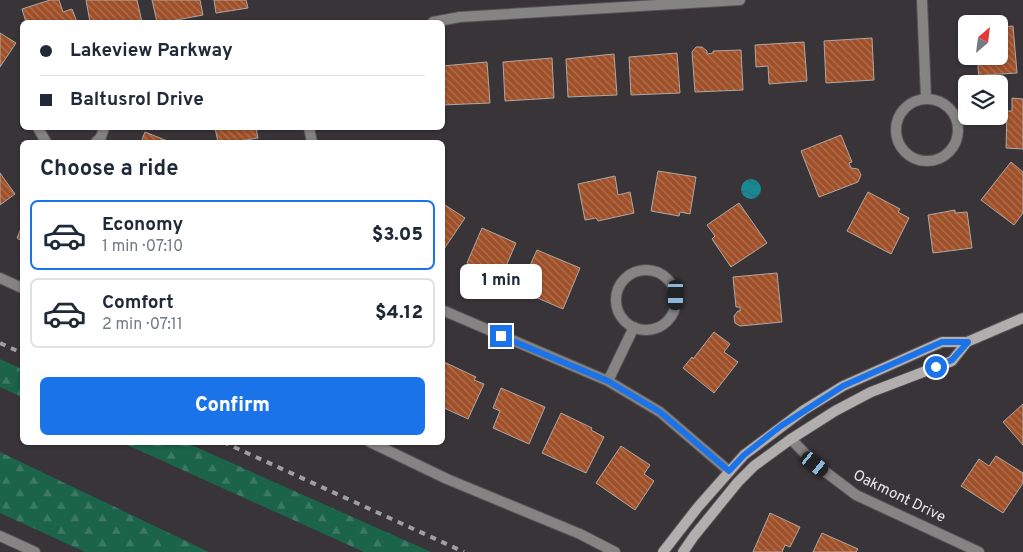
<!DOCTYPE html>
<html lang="en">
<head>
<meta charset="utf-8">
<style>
	:root { --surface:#fff; --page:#f6f6f7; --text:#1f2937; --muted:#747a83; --line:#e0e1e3; --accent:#1a73e8 }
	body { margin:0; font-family:Overpass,sans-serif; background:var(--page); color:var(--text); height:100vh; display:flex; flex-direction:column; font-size:19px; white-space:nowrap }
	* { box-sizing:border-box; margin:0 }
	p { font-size:16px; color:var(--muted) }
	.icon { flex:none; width:28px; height:28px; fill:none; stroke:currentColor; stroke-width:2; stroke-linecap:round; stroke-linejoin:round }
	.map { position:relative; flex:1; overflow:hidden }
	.panel { position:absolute; left:20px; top:140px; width:425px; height:305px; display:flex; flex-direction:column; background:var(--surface); border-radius:8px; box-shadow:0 1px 4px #0004 }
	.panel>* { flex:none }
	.guide { position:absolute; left:20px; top:20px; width:425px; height:110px; border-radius:8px; box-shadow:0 1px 4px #0004; display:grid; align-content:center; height:110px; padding:0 20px; background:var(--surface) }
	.needle { width:32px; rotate:28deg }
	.tools { position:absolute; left:958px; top:15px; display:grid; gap:10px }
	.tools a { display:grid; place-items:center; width:50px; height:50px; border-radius:8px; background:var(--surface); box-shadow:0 1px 4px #0004; font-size:25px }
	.end { position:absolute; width:22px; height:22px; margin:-11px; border:6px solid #1a73e8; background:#fff; box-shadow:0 0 0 2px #fff }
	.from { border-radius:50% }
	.bubble { position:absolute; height:35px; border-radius:8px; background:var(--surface); box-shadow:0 1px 4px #0004; font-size:16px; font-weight:800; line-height:35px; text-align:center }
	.car { position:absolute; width:15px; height:30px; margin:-15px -8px; border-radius:6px; box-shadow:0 0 4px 1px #0007; background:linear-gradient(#222 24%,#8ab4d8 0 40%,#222 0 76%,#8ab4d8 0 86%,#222 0) }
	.guide b { display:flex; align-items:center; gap:18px; height:48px; font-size:19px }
	.guide b+b { border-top:1px solid var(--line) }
	.guide i { width:12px; height:12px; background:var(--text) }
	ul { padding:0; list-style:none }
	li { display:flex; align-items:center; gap:15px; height:70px; margin:0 10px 8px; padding:0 10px; border:2px solid var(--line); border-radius:8px }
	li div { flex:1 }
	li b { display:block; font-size:19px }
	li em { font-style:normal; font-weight:800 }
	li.active { border-color:var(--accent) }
	li>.icon { width:45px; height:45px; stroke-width:1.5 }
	h2 { padding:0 20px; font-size:22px; line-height:60px }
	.cta { display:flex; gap:10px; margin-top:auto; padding:10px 20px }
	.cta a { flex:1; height:58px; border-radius:8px; background:var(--accent); color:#fff; font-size:20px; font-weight:800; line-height:58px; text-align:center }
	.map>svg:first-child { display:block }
	.forest { fill:url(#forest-firs) }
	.water { fill:url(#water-waves) }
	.building { fill:url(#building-back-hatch); stroke:#aea7a4 }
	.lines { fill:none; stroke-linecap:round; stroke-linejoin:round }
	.lane-casing { stroke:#555154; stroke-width:12 }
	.street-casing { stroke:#555154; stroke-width:12 }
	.secondary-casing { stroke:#555154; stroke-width:12 }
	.lane { stroke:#868383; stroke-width:10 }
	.street { stroke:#868383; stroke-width:10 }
	.secondary { stroke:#b3aeae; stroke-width:10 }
	.rail { stroke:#a19ea1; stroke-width:4; stroke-dasharray:6 6; stroke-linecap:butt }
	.route { stroke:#1a73e8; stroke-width:6 }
	.labels { text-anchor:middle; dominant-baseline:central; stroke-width:5; stroke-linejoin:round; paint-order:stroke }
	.street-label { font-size:15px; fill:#ebe8ea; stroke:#383438 }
</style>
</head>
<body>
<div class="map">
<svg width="1023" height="552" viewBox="0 0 1023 552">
	<defs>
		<pattern id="forest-firs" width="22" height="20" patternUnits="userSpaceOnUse" patternTransform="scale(1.25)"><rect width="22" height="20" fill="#1b6349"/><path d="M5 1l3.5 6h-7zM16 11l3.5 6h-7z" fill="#3c7963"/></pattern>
		<pattern id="water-waves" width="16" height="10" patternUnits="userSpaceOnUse" patternTransform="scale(1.25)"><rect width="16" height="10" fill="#188994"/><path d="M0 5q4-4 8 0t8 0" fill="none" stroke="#2a6e75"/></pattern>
		<pattern id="building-back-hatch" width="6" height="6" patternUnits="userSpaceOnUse" patternTransform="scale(1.25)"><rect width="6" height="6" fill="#9f5029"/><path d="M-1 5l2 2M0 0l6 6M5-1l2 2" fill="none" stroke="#b17253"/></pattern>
	</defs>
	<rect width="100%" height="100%" fill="#383438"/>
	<path class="forest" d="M0 359 22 369V397L0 387Z
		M123 443H187L431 552H364Z
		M0 452 209 552H85L0 513Z"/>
	<path class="water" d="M741 189a10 10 0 1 1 20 0a10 10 0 1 1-20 0Z"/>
	<path class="building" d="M50 0H59L63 12 72 9 77 22H26L22 9Z
		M86 0H137L142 22H90Z
		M152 0H200L203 15 166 22H157Z
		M214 0H246L248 8 216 13Z
		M1013 26 1017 73 984 75 985 78H979L977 57 999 56V27Z
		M0 33 16 43 0 67Z
		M872 38 874 80 826 83 824 41Z
		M804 42 807 81 769 84 768 66 756 67 755 45Z
		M696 47H702L707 51V54L713 53V51L741 50 743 90 695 92 692 52Z
		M677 53 680 93 631 95 629 57Z
		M614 54 617 95 568 97 566 59Z
		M552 58 554 98 505 101 503 62Z
		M487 62 490 103 442 105V66Z
		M1012 98 1023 99V149L1006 148 1007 111H1012Z
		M215 128H256L258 138 234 142H218Z
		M145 132 170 142H141Z
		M841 135 852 162 849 163 851 168 858 169 861 175 858 182 819 197 801 151Z
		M1011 162 1023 172V213L1014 225 981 200Z
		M658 171 696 177 690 214 680 212 679 216 651 211Z
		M0 173 15 194 0 205Z
		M615 176 618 195 630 192 634 213 598 221 596 218 585 220 578 184Z
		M868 192 900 209 898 212 909 218 891 254 847 231Z
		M442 203 465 218 442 252Z
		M739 203 767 243 731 267 712 239 715 236 707 225Z
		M955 210V213L967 212 972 248 933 253 928 215Z
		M22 226V241L17 238Z
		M482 228 516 243 501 278 467 263Z
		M537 250 580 268 563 309 519 290Z
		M777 273 782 322 740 326 735 323 734 316 738 311H740V307H736L733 277Z
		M714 332 730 344 724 352 738 362 714 393 683 368 692 357 693 359Z
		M442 361 476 377 474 380 484 384 468 419 442 407Z
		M501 388 545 407 529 444 493 428 500 411 493 408Z
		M1023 404V445L1003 422Z
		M561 413 592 428 591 430 604 437 586 473 542 453Z
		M621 446 650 465 644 474 654 481 635 510 596 483Z
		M996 456 1023 473V483L1003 513 961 486 979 459 989 466Z
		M770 513 800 527 790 547 785 545 782 552H753Z
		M822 533 858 549 856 552H813Z"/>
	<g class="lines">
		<g class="lane-casing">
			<path id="lane" d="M0 278 22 288
				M370 442 447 479 580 534 615 552"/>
		</g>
		<g class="street-casing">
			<path id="street" d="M922 0 926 99
				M433 22 460 17 740 0
				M896 130a31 31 0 1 1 62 0a31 31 0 1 1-62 0Z
				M38 128 46 142
				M309 128 312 142
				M96 142 101 137 104 128
				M616 300a30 30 0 1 1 60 0a30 30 0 1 1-60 0Z
				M442 310 608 381 660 412 729 471
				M608 381 634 327
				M791 439 815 464 856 495 979 552
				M0 536 35 552"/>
		</g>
		<g class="secondary-casing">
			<path id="secondary" d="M663 552 698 507 744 455 804 410 843 386 942 342H967L1023 318
				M683 552 694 536 738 482 754 466 791 439 835 411 871 392 952 361 967 342"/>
		</g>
		<use href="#lane" class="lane"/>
		<use href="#street" class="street"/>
		<use href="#secondary" class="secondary"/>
		<path class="rail" d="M0 343 22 353
			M223 442 464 552"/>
	</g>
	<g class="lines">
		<path class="route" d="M501 336 608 381 660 412 729 471 744 455 781 426 843 386 942 342H968L952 360 936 367"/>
	</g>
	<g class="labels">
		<g class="street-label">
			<text transform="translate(899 497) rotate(26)">Oakmont Drive</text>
		</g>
	</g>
</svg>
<div class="tools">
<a><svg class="needle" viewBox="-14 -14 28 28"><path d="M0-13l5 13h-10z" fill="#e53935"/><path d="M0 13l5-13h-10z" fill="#747a83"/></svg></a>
<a><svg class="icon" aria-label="layers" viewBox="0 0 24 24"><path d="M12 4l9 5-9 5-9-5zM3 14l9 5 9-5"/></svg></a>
</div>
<i class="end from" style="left:936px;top:367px"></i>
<i class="end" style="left:501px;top:336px"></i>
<div class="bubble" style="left:460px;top:264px;width:82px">1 min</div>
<i class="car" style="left:676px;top:295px;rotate:180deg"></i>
<i class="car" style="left:815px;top:464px;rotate:129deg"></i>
<div class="guide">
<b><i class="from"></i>Lakeview Parkway</b>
<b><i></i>Baltusrol Drive</b>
</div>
<section class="panel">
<h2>Choose a ride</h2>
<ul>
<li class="active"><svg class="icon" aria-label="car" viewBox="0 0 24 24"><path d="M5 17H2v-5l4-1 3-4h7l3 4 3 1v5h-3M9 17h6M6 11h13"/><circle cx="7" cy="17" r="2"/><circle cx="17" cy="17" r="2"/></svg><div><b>Economy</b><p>1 min · 07:10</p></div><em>$3.05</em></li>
<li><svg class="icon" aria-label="car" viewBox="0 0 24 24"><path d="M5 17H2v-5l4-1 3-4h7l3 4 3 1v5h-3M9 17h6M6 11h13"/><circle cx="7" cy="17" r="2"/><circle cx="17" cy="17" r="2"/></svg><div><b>Comfort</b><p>2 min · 07:11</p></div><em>$4.12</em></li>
</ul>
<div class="cta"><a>Confirm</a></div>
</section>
</div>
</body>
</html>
